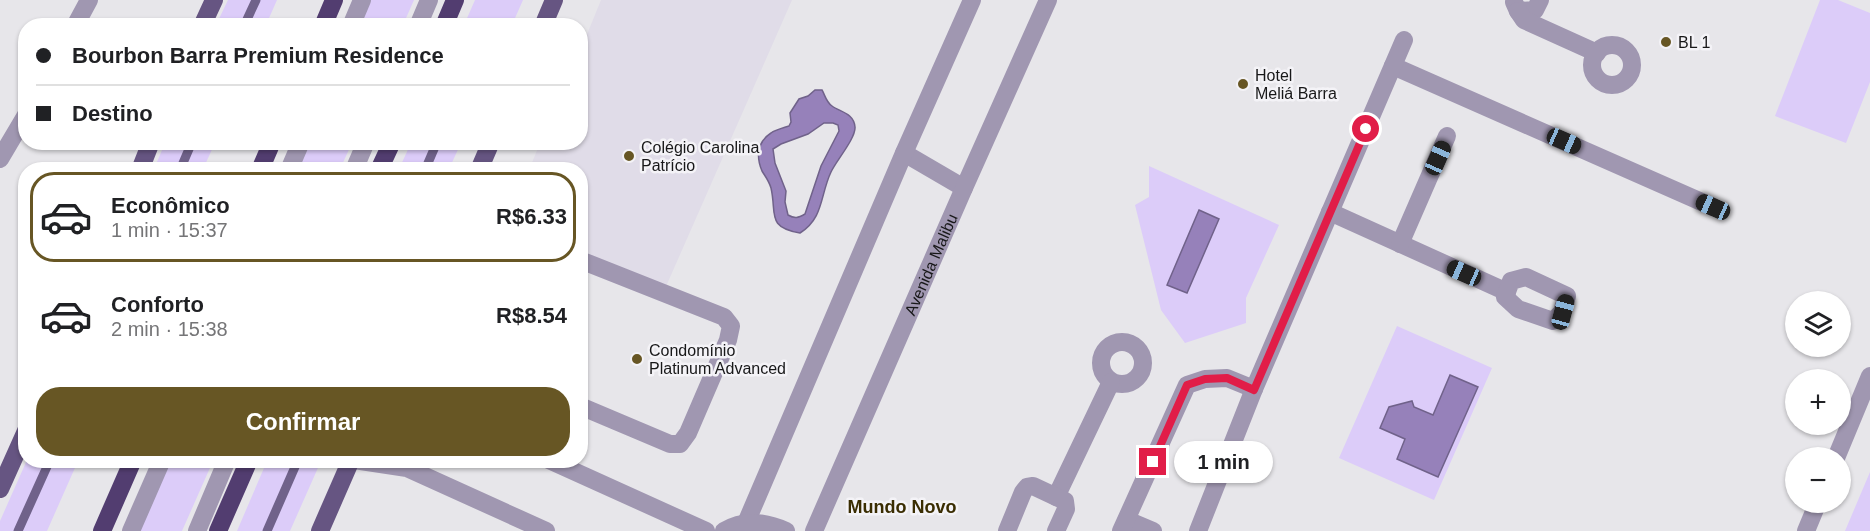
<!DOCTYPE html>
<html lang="pt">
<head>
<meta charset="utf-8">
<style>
	:root { --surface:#fff; --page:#f6f6f6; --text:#202124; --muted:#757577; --line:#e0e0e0; --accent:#675624 }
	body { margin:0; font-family:Helvetica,sans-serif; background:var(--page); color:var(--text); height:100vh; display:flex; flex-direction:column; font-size:22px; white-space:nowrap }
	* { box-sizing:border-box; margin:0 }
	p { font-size:20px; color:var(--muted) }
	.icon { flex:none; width:33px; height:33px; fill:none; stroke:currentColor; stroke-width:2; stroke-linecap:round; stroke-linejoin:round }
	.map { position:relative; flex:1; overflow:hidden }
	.sheet { position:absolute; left:18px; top:162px; width:570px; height:306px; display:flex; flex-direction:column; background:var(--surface); border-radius:24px; box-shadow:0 2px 4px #0004 }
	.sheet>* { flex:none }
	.guide { position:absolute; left:18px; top:18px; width:570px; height:132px; border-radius:24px; box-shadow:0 2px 4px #0004; display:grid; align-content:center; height:132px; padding:0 18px; background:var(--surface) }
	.buttons { position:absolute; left:1785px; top:291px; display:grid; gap:12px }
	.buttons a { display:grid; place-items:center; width:66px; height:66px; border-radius:50%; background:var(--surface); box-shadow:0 2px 4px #0004; font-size:30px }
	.end { position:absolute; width:27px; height:27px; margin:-14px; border:8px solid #e11d48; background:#fff; box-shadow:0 0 0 3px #fff }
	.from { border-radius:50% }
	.bubble { position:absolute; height:42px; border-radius:21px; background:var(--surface); box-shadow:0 2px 4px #0004; font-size:20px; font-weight:700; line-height:42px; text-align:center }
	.car { position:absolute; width:18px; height:36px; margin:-18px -9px; border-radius:8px; box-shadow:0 0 4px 2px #0007; background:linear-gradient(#222 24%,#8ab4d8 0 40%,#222 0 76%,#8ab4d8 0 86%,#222 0) }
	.guide b { display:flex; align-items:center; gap:21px; height:57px; font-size:22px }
	.guide b+b { border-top:2px solid var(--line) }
	.guide i { width:15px; height:15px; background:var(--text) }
	ul { padding:10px 0 0; list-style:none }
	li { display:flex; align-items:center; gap:18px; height:90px; margin:0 12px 9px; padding:0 6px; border:3px solid transparent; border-radius:24px }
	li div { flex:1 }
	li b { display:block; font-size:22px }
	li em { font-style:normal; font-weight:700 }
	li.current { border-color:var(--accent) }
	li>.icon { width:54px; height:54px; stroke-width:1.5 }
	.action { display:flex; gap:12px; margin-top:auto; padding:12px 18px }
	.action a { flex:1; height:69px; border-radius:24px; background:var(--accent); color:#fff; font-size:24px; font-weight:700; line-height:69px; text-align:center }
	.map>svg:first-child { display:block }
	.built { fill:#e0dce8 }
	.green { fill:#dcccf9 }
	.water { fill:#9681ba; stroke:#70628a; stroke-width:1.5; fill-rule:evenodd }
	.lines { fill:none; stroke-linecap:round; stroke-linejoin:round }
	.stream { stroke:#70628a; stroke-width:9 }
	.minor { stroke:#a097b1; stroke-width:18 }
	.major { stroke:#665582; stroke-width:18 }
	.highway { stroke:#523d70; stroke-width:18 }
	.route { stroke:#e11d48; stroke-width:8 }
	.poi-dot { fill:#675624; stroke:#f4f3f7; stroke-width:2 }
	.labels { text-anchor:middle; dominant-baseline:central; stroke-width:5; stroke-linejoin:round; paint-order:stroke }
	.poi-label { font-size:16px; fill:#181819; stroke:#f4f3f7; text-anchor:start }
	.street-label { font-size:16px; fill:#181819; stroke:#f4f3f7 }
	.neighbourhood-label { font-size:18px; font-weight:bold; fill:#3a2d02; stroke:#f4f3f7 }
</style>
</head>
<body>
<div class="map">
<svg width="1870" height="531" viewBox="0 0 1870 531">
	<rect width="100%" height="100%" fill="#e7e6ea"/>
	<path class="built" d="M601 0H792L664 291 581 255 580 170H529L540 143 580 142 581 49Z"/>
	<path class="green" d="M228 0H277L266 25H216Z
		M368 0H414L403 25 357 26Z
		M475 0H523L512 25H464Z
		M1820 0H1838L1870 13V82L1846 143 1775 116Z
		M165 143V142L215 143 203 169H154Z
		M306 143H352L340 169 294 170Z
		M411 143V142L461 143 449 169H399Z
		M1149 166 1279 225 1246 298V323L1185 343 1161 310 1135 205 1149 197Z
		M1397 326 1492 368 1434 500 1339 458Z
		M27 460 78 461 47 531H0V521Z
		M169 461H213L182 531H138Z
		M267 461H321L290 531H237Z
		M1870 472V531H1845Z"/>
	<path class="water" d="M815 90H822C825 95 826 102 832 106 840 112 854 113 855 127 856 138 836 161 831 172 820 195 824 218 800 233 766 227 777 214 771 188 769 181 765 176 762 171 756 157 757 142 771 133 775 130 783 128 789 126L791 122 790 113 799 99 808 96ZM824 123H833L838 125 839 131 821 166 805 214C798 218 795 219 788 215L785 202 786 191 775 163 773 149 781 144 808 134Z
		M1199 210 1219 219 1187 293 1167 285Z
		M1450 375 1478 387 1438 477 1397 459 1405 439 1380 428 1389 407 1412 401 1414 407 1433 415Z"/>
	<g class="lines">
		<path class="stream" d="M244 26 256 0
			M180 170 192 142
			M425 170 437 142
			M18 531 50 460
			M267 531 298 460"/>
		<g class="minor">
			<path d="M1514 2 1518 11 1535 10 1540 0"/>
			<path d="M1518 11 1524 20 1597 53"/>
			<path d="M75 26 89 0"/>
			<path d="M351 26 362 0"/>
			<path d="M418 26 429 0"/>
			<circle cx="1612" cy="65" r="20"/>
			<path d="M1393 66 1713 207"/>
			<path d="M904 153 964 188"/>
			<path d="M0 159 26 115"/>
			<path d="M289 170 301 142"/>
			<path d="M354 170 366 142"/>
			<path d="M1330 212 1507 292"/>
			<path d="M1400 244 1447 136"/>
			<path d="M580 260 724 317 731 326 728 340 688 433 680 444H670L580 406"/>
			<path d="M1526 277 1567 296 1562 312 1553 321 1518 309 1505 297 1511 281Z"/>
			<circle cx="1122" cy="363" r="21"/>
			<path d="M1836 458 1870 376"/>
			<path d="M354 460 407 468 546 531"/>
			<path d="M549 460 706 531"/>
			<path d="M1056 497 1111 382"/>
			<path d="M1127 520 1153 531"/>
			<path d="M746 523 904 153 972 0"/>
			<path d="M131 531 162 460"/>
			<path d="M197 531 227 460"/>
			<path d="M724 531C744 519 766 522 786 531"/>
			<path id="s1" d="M814 531 964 188 1048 0"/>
			<path d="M1007 531 1023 492 1027 487 1033 486 1065 501 1066 509 1056 531"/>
			<path d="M1121 531 1187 385 1205 379 1227 378 1254 389"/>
			<path d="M1198 531 1254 389 1404 40"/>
			<path d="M1806 531 1818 502"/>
		</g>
		<path class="major" d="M202 26 214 0
			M543 26 554 0
			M140 170 151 142
			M479 170 491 142
			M0 489 26 431
			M320 531 351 460"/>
		<path class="highway" d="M323 26 334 0
			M444 26 455 0
			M260 170 272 142
			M379 170 392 142
			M102 531 133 460
			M218 531 249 460"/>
	</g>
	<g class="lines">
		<path class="route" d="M1153 462 1187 385 1205 379 1227 378 1254 390 1366 129"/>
	</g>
	<g class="poi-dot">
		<circle cx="1666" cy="42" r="6"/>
		<circle cx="1243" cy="84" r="6"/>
		<circle cx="629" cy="156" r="6"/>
		<circle cx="637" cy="359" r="6"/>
	</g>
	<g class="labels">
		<g class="poi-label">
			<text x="1678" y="42">BL 1</text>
			<text x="1255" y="75">Hotel<tspan x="1255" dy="18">Meliá Barra</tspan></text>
			<text x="641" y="147">Colégio Carolina<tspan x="641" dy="18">Patrício</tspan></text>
			<text x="649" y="350">Condomínio<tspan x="649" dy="18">Platinum Advanced</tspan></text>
		</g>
		<g class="street-label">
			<text stroke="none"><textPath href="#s1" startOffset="291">Avenida Malibu</textPath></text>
		</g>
		<g class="neighbourhood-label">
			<text x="902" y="507">Mundo Novo</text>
		</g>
	</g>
</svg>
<div class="buttons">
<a><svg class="icon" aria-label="layers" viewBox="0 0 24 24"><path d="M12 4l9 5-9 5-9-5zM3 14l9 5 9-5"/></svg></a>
<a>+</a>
<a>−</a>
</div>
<i class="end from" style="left:1366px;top:129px"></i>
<i class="end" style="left:1153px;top:462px"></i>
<div class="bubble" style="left:1174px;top:441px;width:99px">1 min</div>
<i class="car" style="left:1564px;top:141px;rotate:114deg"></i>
<i class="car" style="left:1438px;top:158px;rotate:24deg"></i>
<i class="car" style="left:1713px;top:207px;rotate:294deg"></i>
<i class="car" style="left:1464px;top:273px;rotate:294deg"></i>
<i class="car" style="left:1563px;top:312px;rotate:15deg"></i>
<div class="guide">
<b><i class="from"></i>Bourbon Barra Premium Residence</b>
<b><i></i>Destino</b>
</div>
<section class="sheet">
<ul>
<li class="current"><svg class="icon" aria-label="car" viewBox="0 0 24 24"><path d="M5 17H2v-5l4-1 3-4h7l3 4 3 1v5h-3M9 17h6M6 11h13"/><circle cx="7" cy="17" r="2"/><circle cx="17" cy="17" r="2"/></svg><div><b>Econômico</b><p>1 min · 15:37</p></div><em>R$6.33</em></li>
<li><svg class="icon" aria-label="car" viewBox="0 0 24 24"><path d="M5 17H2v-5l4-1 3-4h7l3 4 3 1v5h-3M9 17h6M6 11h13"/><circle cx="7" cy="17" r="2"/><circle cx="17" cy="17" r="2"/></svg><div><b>Conforto</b><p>2 min · 15:38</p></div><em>R$8.54</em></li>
</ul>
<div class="action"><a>Confirmar</a></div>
</section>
</div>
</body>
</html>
